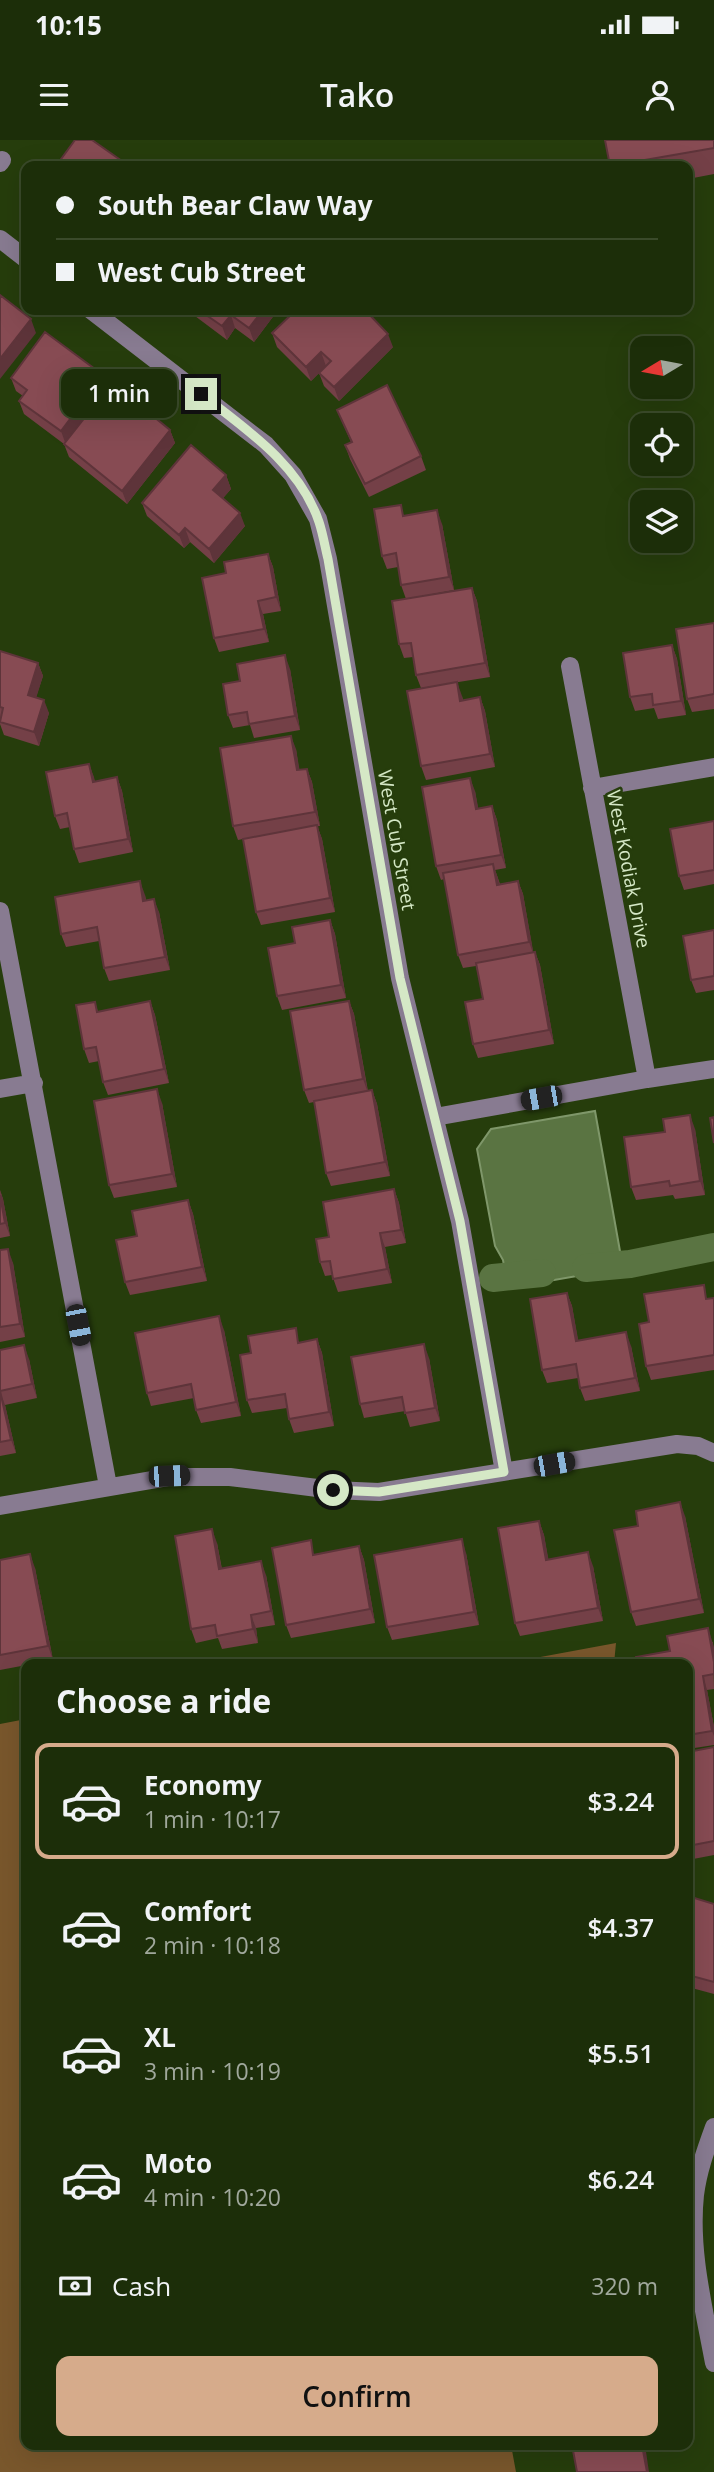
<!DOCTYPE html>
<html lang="en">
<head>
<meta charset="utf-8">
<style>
	:root { --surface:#1c2e09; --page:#253612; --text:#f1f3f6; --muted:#a0a89c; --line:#3a4a2a; --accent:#d6ab8b }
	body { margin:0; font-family:"Open Sans",sans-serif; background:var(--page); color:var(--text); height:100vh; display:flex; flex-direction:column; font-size:26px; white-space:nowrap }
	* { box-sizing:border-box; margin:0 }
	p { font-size:23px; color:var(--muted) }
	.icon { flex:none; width:38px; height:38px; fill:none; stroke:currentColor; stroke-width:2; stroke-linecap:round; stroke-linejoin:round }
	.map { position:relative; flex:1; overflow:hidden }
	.side { position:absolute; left:21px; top:1519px; width:672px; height:791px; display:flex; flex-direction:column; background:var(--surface); border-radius:14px; box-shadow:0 7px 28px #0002,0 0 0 2px var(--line) }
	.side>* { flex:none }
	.hud { position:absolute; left:21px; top:21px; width:672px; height:154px; border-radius:14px; box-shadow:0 7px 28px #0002,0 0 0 2px var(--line); display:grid; align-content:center; height:154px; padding:0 35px; background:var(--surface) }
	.needle { width:46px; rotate:260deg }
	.tools { position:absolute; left:630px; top:196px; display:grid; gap:14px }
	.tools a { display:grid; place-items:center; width:63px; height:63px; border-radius:14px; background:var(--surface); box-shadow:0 7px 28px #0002,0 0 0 2px var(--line); font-size:35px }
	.end { position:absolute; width:32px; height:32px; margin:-16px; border:9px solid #d5e8c6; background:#111; box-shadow:0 0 0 4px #111 }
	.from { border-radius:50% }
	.bubble { position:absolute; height:49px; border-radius:14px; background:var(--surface); box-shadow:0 7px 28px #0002,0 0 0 2px var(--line); font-size:23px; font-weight:600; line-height:49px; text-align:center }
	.car { position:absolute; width:21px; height:42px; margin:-21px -10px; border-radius:9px; box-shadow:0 0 5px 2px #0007; background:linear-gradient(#222 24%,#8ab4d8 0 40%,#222 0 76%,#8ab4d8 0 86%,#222 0) }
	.hud b { display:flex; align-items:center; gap:24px; height:66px; font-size:26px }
	.hud b+b { border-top:2px solid var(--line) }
	.hud i { width:18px; height:18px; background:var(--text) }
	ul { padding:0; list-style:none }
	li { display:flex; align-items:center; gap:21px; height:116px; margin:0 14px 10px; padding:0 21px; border:4px solid transparent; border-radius:14px }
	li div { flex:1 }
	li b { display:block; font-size:26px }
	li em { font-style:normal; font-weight:600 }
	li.current { border-color:var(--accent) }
	li>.icon { width:63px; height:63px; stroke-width:1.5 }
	h2 { padding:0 35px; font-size:32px; line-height:84px }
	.pay { display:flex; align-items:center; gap:18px; height:77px; padding:0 35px; font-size:26px }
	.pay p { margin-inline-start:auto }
	.button { display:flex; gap:14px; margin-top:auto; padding:14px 35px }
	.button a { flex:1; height:80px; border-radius:14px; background:var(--accent); color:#111; font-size:28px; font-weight:600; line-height:80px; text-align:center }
	.status { display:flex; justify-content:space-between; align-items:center; height:49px; padding:0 35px; background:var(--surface); direction:ltr }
	.status svg { height:19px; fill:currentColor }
	header { display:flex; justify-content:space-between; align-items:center; height:91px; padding:0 35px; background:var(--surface); font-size:32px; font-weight:600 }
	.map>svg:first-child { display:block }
	.green { fill:#79572c }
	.water { fill:#5a7442; stroke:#7f976a; stroke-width:2 }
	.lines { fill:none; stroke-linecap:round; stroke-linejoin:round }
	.canal { stroke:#5a7442; stroke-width:28 }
	.minor { stroke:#887b91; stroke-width:18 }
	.wall { fill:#744047 }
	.shaded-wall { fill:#5e343a }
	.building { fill:#874b53; stroke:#5e343a; stroke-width:2 }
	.route { stroke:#d5e8c6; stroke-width:9 }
	.labels { text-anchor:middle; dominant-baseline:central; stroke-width:5; stroke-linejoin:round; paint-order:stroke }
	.street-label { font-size:19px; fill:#d5e8c6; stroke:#263d0c }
</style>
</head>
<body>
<div class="status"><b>10:15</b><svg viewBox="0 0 49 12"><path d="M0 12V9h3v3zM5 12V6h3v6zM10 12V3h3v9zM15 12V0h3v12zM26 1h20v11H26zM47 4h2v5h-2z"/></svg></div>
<header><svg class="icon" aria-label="menu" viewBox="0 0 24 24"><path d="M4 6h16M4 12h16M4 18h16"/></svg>Tako<svg class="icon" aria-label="person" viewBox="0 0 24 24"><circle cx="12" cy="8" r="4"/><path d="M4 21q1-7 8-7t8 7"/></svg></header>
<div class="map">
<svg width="714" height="2332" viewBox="0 0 714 2332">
	<rect width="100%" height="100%" fill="#263d0c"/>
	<path class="green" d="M616 1503 614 1524H502Z
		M26 1579V2305H511L516 2332H0V1584Z"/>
	<path class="water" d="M595 971 623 1128 508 1148 503 1120 495 1106 477 1009 491 989Z"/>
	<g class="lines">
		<path class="canal" d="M586 1128 630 1124 714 1107
			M493 1138 542 1133"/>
		<path class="minor" d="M0 23 2 20
			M0 99 26 119
			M91 170 266 305 293 335 318 379 328 419 400 838 460 1081 504 1332
			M570 526 647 939
			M592 648 714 627
			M0 771 108 1346
			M0 949 34 943
			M435 977 647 939 714 929
			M0 1366 169 1337H230L333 1350 379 1352 677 1304 698 1306 714 1313
			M714 1987C706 2009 698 2031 695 2055 689 2111 704 2168 714 2223"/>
	</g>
	<path class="wall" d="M714 0V34L688 39V26H610Z
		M189 170H278L254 202 235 188 227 200 191 173Z
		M272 193 393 207 339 261 324 246 319 233 326 226 311 241 277 207Z
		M11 238 108 249 101 257 130 272 170 290 175 303 127 364 69 317 64 304 24 274 19 261 23 256 16 251Z
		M337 270 421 316 426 330 369 357 350 319 345 305 351 302Z
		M226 335 231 349 223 358 245 386 214 423 190 402 184 408 147 376 142 363Z
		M406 376 442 384 454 450 406 459 401 445 398 427 387 429 382 416Z
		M268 414 273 427 281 471 263 474 269 502 219 512 214 498 226 433Z
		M472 448 477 461 490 537 421 548 416 535 413 517 404 518 399 504Z
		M714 483V569L692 572 687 559Z
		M672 505 677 519 686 575 658 579 654 568 635 571 630 557Z
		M0 511 38 523 43 536 36 557 49 573 39 606 4 595 0 584Z
		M290 529 300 590 254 598 250 585 233 588 228 575 240 541Z
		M462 556 463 560 480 557 485 571 495 627 426 640 421 626Z
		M296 609 299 630 307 629 312 642 320 686H317L322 699 335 772 261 785 256 772 243 699 238 700 233 686Z
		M89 624 95 642 117 637 122 651 133 712 79 723 74 709 70 687 60 689 55 676Z
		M475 651 478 669 492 666 497 680 506 728 495 730 500 744 518 741 523 754 533 812H535L540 825 554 904 478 918 473 904 483 859 476 826 463 828 458 815 444 739 441 740 436 726Z
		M714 681V744L684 750 679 736Z
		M145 755 146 760 159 772 170 830 109 841 104 828 99 801 66 807 61 794Z
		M330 780 335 794 346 858 282 870 277 856 295 803Z
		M714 790V850L696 853 691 840Z
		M150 861 155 875 169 943 108 955 103 942 99 921 89 923 84 909 95 862 98 872Z
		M349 861 354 874 368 951 372 950 377 964 390 1036 331 1046 326 1033 314 962 309 963 304 950Z
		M162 963 177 1047 114 1058 109 1045Z
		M695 989 705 1055 675 1059 673 1055 636 1060 631 1047 665 992Z
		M394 1049 399 1063 406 1103 385 1107 392 1143 338 1152 332 1135 325 1136 320 1122 329 1097Z
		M0 1050 3 1059 10 1096 0 1098Z
		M188 1060 193 1074 207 1141 130 1155 125 1142 137 1096Z
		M0 1110 13 1123 25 1197 0 1202Z
		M567 1153 572 1166 578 1201 631 1206 640 1251 585 1261 580 1248 578 1238 547 1243 542 1230Z
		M714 1158V1230L651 1240 646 1226 649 1182 709 1159Z
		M224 1190 241 1276 201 1283 196 1270 194 1258 151 1266 147 1253Z
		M317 1199 322 1213 334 1286 294 1293 289 1279 287 1268 252 1273 247 1260 301 1202Z
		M0 1210 29 1219 37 1258 5 1265 16 1313 0 1316Z
		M429 1218 440 1281 410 1287 405 1271 364 1278 360 1264Z
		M685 1376 704 1473 636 1486 631 1472Z
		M539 1381 544 1395 548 1419 593 1426 603 1481 520 1496 515 1483Z
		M217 1403 222 1429 266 1435 275 1485 256 1488 258 1503 222 1509 218 1498 196 1503 191 1489Z
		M359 1406 364 1420 375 1483 291 1498 286 1485 316 1414Z
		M466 1413 479 1485 392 1500 387 1487Z
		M0 1420 35 1428 53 1520 0 1530Z
		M713 1502 714 1549 707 1550 714 1587V1605L688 1609V1524L670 1511Z
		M714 1607V1715L688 1720V1612Z
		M688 1756 714 1764V1854L688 1847Z"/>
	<path class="shaded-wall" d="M263 170H278L254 202 249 188Z
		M231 175 235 188 227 200 222 186Z
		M31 179 36 193 0 239V219Z
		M388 194 393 207 339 261 334 247Z
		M321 212 326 226 311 241 306 227Z
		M103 235 108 249 66 305 61 291Z
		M170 290 175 303 127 364 122 351Z
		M226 335 231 349 218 364 213 350Z
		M437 370 442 384 454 450 449 437Z
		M240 373 245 386 214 423 209 409Z
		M185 388 190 402 184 408 179 395Z
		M268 414 273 427 281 471 276 457Z
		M472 448 477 461 490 537 485 523Z
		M258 461 263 474 269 502 264 489Z
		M672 505 677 519 686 575 681 561Z
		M285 515 290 529 300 590 295 576Z
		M38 523 43 536 33 568 28 555Z
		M457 542 462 556 465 574 460 561Z
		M480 557 485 571 495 627 490 614Z
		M44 560 49 573 39 606 34 592Z
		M291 596 296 609 302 644 297 630Z
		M89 624 94 637 98 656 93 642Z
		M307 629 312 642 320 686 315 672Z
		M117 637 122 651 133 712 128 699Z
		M470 638 475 651 481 682 476 669Z
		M492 666 497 680 506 728 501 715Z
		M317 685 322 699 335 772 330 758Z
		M493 724 498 738 502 758 497 745Z
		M140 741 145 755 148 774 143 761Z
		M518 741 523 754 534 816 529 802Z
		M154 759 159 772 170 830 165 817Z
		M330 780 335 794 346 858 341 845Z
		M535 812 540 825 554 904 549 890Z
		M150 861 155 875 169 943 164 929Z
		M349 861 354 874 368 953 363 939Z
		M157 949 162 963 177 1047 172 1034Z
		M372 950 377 964 390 1036 385 1022Z
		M690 975 695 989 705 1055 700 1041Z
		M394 1049 399 1063 406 1103 401 1090Z
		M0 1050 3 1059 10 1096 5 1083Z
		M188 1060 193 1074 207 1141 202 1127Z
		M380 1093 385 1107 392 1143 387 1129Z
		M8 1109 13 1123 25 1197 20 1184Z
		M567 1153 572 1166 581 1215 576 1201Z
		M219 1176 224 1190 241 1276 236 1262Z
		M626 1192 631 1206 640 1251 635 1238Z
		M317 1199 322 1213 334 1286 329 1272Z
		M424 1204 429 1218 440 1281 435 1268Z
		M24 1205 29 1219 37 1258 32 1244Z
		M0 1251 5 1265 16 1313 11 1300Z
		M680 1362 685 1376 704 1473 699 1459Z
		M539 1381 544 1395 551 1433 546 1420Z
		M212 1389 217 1403 224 1442 219 1429Z
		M462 1399 466 1413 479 1485 474 1472Z
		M359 1406 364 1420 375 1483 370 1469Z
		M588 1412 593 1426 603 1481 598 1468Z
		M30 1414 35 1428 53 1520 48 1506Z
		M261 1421 266 1435 275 1485 271 1471Z
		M251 1475 256 1488 258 1503 253 1489Z
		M708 1488 714 1507V1522Z
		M703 1536 707 1550 714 1587V1596L712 1591Z
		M688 1873 690 1878 688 1888Z
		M642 2305H645L649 2332H647Z"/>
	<path class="building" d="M75 0H92L129 26H56Z
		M605 0H714V8L610 26Z
		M0 155 31 179 0 219Z
		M199 170H263L249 188 231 175 222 186Z
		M296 170H365L388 194 334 247 319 233 331 221 321 212 306 227 272 193Z
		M45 192 103 235 61 291 19 261 27 250 11 238Z
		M387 245 421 316 365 344 345 305 352 302 337 270Z
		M105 252 130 272 137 263 170 290 122 351 64 304Z
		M191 305 226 335 213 350 240 373 209 409 185 388 179 395 142 363Z
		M401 365 403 376 437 370 449 437 401 445 396 413 382 416 374 369Z
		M268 414 276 457 258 461 264 489 214 498 202 438 226 433 224 422Z
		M472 448 485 523 416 535 411 503 399 504 392 461Z
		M714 483V554L687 559 676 489Z
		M672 505 681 561 653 565 652 554 630 557 623 513Z
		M0 511 38 523 28 555 44 560 34 592 0 582 3 568 0 567Z
		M285 515 295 576 249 584 247 572 228 575 223 544 240 541 237 524Z
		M457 542 460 561 480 557 490 614 421 626 407 551Z
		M291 596 297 630 307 629 315 672 233 686 220 608Z
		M89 624 93 642 117 637 128 699 74 709 67 673 55 676 46 632Z
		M470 638 476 669 492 666 501 715 436 726 422 647Z
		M714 681V730L679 736 670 689Z
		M317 685 330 758 256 772 243 699Z
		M493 724 497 745 518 741 529 802 458 815 443 733Z
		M140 741 143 761 154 759 165 817 104 828 97 787 61 794 55 757Z
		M330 780 341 845 277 856 268 808 295 803 292 787Z
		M714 790V836L691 840 683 796Z
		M535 812 549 890 473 904 465 862 483 859 476 823Z
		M150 861 164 929 103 942 96 907 84 909 76 865 95 862 97 872Z
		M349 861 363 939 304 950 290 871Z
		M157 949 172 1034 109 1045 94 961Z
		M372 950 385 1022 326 1033 314 961Z
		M690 975 700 1041 670 1046 669 1041 631 1047 624 997 665 992 663 979Z
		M714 977V1003L710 978Z
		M394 1049 401 1090 380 1093 387 1129 333 1139 330 1121 320 1122 316 1099 329 1097 323 1062Z
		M0 1055 5 1083 0 1084Z
		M188 1060 202 1127 125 1142 116 1100 137 1096 132 1071Z
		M8 1109 20 1184 0 1187V1110Z
		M704 1145 706 1159 714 1158V1215L646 1226 639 1184 649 1182 644 1154Z
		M567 1153 576 1201 626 1192 635 1238 580 1248 576 1224 542 1230 530 1159Z
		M219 1176 236 1262 196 1270 191 1244 147 1253 135 1193Z
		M296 1188 298 1203 317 1199 329 1272 289 1279 285 1254 247 1260 240 1215 251 1213 248 1196Z
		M424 1204 435 1268 405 1273 402 1257 360 1264 351 1217Z
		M24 1205 32 1244 0 1251 11 1300 0 1302V1210Z
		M680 1362 699 1459 631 1472 614 1390 638 1386 636 1371Z
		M539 1381 546 1420 588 1412 598 1468 515 1483 498 1388Z
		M212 1389 219 1429 261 1421 271 1471 251 1475 253 1489 217 1496 215 1485 191 1489 175 1396Z
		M462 1399 474 1472 387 1487 374 1415Z
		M311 1400 313 1415 359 1406 370 1469 286 1485 272 1408Z
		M30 1414 48 1506 0 1515V1420Z
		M708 1488 714 1522V1534L703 1536 712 1591 688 1595V1524H637L636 1517 670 1511 667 1496Z
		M714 1607V1701L688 1706V1612Z
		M688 1756 714 1764V1842L688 1835Z
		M572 2305H642L647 2332H577Z"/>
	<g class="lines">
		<path class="route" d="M201 254C246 289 300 325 319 382 323 394 325 407 328 419L400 838 460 1081 504 1332 379 1352 333 1350"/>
	</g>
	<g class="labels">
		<g class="street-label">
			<text transform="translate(397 700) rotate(80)">West Cub Street</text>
			<text transform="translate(629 729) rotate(79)">West Kodiak Drive</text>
		</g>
	</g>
</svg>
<div class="tools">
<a><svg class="needle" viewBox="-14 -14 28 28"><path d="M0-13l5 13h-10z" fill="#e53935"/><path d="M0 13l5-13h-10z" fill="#a0a89c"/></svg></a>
<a><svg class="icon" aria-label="locate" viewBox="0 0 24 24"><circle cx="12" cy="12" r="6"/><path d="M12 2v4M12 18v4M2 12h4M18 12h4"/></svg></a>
<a><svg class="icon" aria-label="layers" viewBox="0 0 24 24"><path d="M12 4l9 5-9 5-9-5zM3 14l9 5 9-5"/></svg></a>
</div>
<i class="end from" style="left:333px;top:1350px"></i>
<i class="end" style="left:201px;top:254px"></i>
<div class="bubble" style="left:61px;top:229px;width:116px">1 min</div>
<i class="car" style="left:541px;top:958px;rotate:260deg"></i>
<i class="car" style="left:78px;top:1185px;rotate:169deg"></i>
<i class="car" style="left:554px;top:1324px;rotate:80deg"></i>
<i class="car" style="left:169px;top:1336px;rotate:88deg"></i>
<div class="hud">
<b><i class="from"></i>South Bear Claw Way</b>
<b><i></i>West Cub Street</b>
</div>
<section class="side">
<h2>Choose a ride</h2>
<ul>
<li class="current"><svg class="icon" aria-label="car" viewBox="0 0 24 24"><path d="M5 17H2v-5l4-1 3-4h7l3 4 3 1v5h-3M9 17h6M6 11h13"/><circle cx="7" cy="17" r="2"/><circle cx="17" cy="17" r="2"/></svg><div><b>Economy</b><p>1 min · 10:17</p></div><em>$3.24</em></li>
<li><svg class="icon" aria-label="car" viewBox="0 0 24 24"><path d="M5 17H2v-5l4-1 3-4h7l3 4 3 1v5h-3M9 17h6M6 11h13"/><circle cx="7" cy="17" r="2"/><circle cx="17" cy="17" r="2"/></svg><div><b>Comfort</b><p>2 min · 10:18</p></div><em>$4.37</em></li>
<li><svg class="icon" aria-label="car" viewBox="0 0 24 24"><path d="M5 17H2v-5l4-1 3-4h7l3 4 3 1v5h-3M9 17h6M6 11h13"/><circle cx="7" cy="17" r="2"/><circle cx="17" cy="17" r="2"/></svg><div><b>XL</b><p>3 min · 10:19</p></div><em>$5.51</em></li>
<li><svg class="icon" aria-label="car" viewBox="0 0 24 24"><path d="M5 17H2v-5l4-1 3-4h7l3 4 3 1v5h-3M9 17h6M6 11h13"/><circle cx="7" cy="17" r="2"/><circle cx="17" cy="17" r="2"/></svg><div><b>Moto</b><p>4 min · 10:20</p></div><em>$6.24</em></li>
</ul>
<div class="pay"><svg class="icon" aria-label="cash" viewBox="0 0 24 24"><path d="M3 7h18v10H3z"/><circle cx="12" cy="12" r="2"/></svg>Cash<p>320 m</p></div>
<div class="button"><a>Confirm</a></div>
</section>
</div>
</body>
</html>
